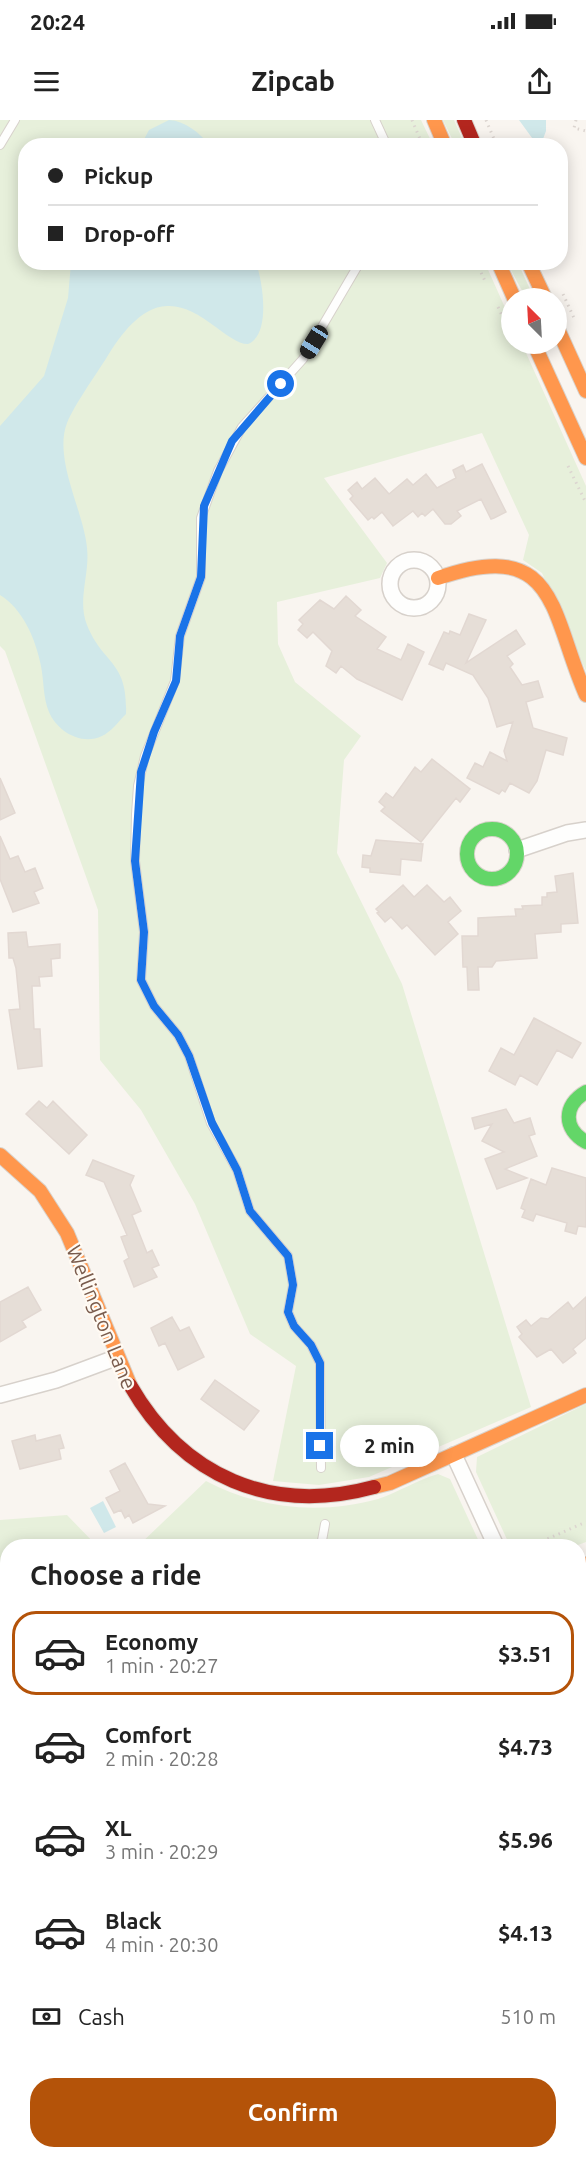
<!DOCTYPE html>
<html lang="en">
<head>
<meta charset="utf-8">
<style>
	:root { --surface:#fff; --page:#f2f2f2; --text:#222; --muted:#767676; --line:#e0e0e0; --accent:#b45309 }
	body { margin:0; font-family:Ubuntu,sans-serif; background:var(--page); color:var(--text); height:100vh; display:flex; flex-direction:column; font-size:22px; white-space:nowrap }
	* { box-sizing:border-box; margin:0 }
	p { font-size:20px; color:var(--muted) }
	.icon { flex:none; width:33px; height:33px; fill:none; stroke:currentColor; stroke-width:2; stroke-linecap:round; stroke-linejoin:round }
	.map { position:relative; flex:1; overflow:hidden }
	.details { position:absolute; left:0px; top:1419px; width:586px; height:620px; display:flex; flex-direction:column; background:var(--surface); border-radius:24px 24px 0 0; box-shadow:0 3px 15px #0003 }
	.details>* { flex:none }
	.guide { position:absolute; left:18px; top:18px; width:550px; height:132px; border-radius:24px; box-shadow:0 3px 15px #0003; display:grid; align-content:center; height:132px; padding:0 30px; background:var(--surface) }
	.needle { width:39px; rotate:336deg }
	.fabs { position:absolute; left:501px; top:168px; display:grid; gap:12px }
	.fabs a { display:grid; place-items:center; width:66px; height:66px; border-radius:50%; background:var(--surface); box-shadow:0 3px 15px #0003; font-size:30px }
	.end { position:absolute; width:27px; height:27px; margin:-14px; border:8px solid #1a73e8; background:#fff; box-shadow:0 0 0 3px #fff }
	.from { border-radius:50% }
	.bubble { position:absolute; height:42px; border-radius:21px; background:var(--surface); box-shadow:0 3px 15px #0003; font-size:20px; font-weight:600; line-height:42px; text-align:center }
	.car { position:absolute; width:18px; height:36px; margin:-18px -9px; border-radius:8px; box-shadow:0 0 4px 2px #0007; background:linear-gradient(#222 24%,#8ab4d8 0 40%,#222 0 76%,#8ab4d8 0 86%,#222 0) }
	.guide b { display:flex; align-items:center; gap:21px; height:57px; font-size:22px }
	.guide b+b { border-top:2px solid var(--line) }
	.guide i { width:15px; height:15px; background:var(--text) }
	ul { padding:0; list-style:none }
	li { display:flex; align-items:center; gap:18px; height:84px; margin:0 12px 9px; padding:0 18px; border:3px solid transparent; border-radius:24px }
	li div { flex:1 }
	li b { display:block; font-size:22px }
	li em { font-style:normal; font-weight:600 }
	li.current { border-color:var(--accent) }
	li>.icon { width:54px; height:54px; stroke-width:1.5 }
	h2 { padding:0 30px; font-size:27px; line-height:72px }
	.pay { display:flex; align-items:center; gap:15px; height:66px; padding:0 30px; font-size:22px }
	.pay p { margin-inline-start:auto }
	.cta { display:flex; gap:12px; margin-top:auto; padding:12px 30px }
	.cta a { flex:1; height:69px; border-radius:24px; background:var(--accent); color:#fff; font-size:24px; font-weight:600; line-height:69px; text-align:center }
	.status { display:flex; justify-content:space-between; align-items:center; height:42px; padding:0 30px; background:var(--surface); direction:ltr }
	.status svg { height:16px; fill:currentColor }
	header { display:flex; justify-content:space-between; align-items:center; height:78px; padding:0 30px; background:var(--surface); font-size:27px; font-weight:600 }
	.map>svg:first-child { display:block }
	.green { fill:#e7f0db }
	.water { fill:#d0e8ea }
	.building { fill:#e6ded7; stroke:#e2d8d2; stroke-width:1.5 }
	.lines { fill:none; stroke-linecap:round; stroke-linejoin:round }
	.lane-casing { stroke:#d7d1cb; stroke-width:10 }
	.street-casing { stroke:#d7d1cb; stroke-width:18 }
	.fast-casing { stroke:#d9d2cb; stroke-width:16 }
	.slow-casing { stroke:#d9d2cb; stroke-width:16 }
	.jam-casing { stroke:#d9d2cb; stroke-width:16 }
	.path { stroke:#dcd5d0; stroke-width:3; stroke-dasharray:1.5 4.5; stroke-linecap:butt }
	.lane { stroke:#fefefd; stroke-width:8 }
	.street { stroke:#fefefd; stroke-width:15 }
	.fast { stroke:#63d668; stroke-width:14 }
	.slow { stroke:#ff974d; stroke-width:14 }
	.jam { stroke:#b3261e; stroke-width:14 }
	.route { stroke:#1a73e8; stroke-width:8 }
	.labels { text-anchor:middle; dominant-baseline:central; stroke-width:4.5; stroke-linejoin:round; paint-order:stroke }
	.street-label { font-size:21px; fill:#7a5c4d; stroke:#fffaf3 }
</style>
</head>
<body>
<div class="status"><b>20:24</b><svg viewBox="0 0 49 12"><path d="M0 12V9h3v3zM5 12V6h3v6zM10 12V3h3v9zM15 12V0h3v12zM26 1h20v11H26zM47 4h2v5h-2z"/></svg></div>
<header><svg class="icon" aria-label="menu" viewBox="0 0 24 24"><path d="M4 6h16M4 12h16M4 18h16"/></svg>Zipcab<svg class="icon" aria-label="share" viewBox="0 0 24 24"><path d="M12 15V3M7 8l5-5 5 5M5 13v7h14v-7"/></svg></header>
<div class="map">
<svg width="586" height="2038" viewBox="0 0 586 2038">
	<rect width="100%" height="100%" fill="#f9f5f0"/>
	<path class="green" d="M0 0H421L433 25 26 26V142L485 143 511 201 512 224H522L586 366V551L542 453 523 440 529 415 482 313 324 358 387 443 380 458 277 482 278 524 295 562 361 616 344 640 337 733 402 864 531 1287 369 1357 319 1365 273 1361 296 1246 250 1214 195 1084 141 990 100 940 98 790 5 531 0 526Z
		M443 0H454L465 25H455Z
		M507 143H518L534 178H526Z
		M586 1284V1422L575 1426H510L476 1352 477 1337Z
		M438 1354 450 1359 481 1426H138L206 1361C259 1389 320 1395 378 1379 399 1372 417 1360 438 1354Z
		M67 1395 97 1426H8V1692L0 1696V1400Z"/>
	<path class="water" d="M169 0C186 1 199 13 210 25H141L149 10Z
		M519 0H546V11L543 19 535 22Z
		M71 143H256C263 162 271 215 248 224 227 224 200 184 167 186 140 187 120 216 107 237 95 256 75 284 67 303 53 339 84 392 87 428 90 454 77 480 87 505 103 545 128 540 126 594 119 601 111 612 102 616 81 626 57 611 49 592 43 578 44 561 41 546 36 520 23 489 0 475V306L44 256 68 178Z
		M103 1381 116 1407 104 1413 90 1388Z"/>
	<path class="building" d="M482 344 506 392 494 398 491 399 481 379 457 391 461 396 451 404H445L433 389 425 396 422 393 418 397 413 391 393 406 382 392 374 399 372 397 368 400 350 379 353 376 348 370 357 362 362 369 375 358 389 374 407 359 413 365 426 354 437 368 456 358 453 350 463 345 466 352Z
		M346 476 361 490 355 496 386 517 377 529 401 540 408 524 424 532 402 580 357 559 341 546 336 553 326 546 332 531 313 512 307 518 298 510 303 504 299 500 320 480 334 489Z
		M469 494 486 500 466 543 516 510 525 524 507 536 513 544 510 547 522 565 538 561 543 577 526 582 533 608 567 618 563 635 546 630 537 661 529 673 510 663 505 672 502 670 499 674 467 658 475 643 483 647 490 632 507 641 504 631 513 602 497 607 488 578 473 555 446 543 443 550 429 544 444 512 449 514 450 511 460 515Z
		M432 639 470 669 460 682 456 678 421 722 381 691 385 687 379 682 386 673 393 678 415 647 421 652Z
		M0 658 15 693 0 700Z
		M0 716 10 739 18 736 25 752 35 748 43 768 34 772 39 783 13 792 0 759Z
		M376 720 423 724 421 741 401 739 400 755 370 752V748L362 747 363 735 371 736Z
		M573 753 578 803 561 804V812L535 814 537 838 496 841 492 847H478L479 870H468L467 847H463L462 816H478V798L516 796 515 789H523L522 786 542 785V777H547V773L557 772 555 756Z
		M403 765 414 777 427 765 444 782 450 777 461 791 448 802 458 814 435 835 407 805 402 809 391 797 385 802 377 793 379 792 376 789Z
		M26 812 28 827 60 824V838L51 839 52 856 39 857 40 866H32L34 909H40L42 946 18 949 9 890 20 889 16 848 13 838H9L8 813Z
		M534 898 581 923 572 938 557 930 537 965 520 955 515 965 489 951 501 928 514 935Z
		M39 981 47 988 53 981 87 1015 69 1034 26 994Z
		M506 989 514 1003 530 998 535 1014 529 1016 537 1036 505 1049 527 1058 497 1069 485 1039 504 1032 482 1021 492 1004 475 1009 472 998Z
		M93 1040 134 1056 130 1065 141 1091 132 1095 147 1133 152 1130 159 1145 152 1148 157 1157 134 1167 124 1141 129 1138 121 1117 127 1115 104 1062 86 1055Z
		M552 1048 586 1058V1107L578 1106 576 1114 565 1111 567 1103 536 1094 533 1101 522 1097 525 1090 521 1088 531 1059 546 1065Z
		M28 1167 41 1190 22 1201 26 1207 0 1222V1182Z
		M586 1177V1218L573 1229 576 1233 566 1241 563 1243 551 1229 537 1237 519 1217 522 1214 517 1207 526 1200 531 1206 541 1198 548 1199 568 1182 573 1189Z
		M172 1197 180 1211 189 1207 204 1237 178 1250 165 1223 159 1226 151 1208Z
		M215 1260 259 1291 244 1310 201 1279Z
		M35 1315 36 1321 60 1315 64 1328 59 1329 61 1339 20 1349 12 1321Z
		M125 1343 148 1384 165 1386 133 1403 129 1395 125 1398 121 1390 114 1393 106 1378 120 1371 110 1351Z"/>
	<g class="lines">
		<g class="lane-casing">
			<path id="lane" d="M375 0 387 26
				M0 25 15 0
				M321 1348 320 1243 311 1225 294 1206 288 1192 293 1165 288 1136 250 1091 237 1050 211 1003 189 936 178 915 154 886 141 860 144 812 135 741 136 694 138 666 145 636 175 561 180 516 201 457V398L218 351 242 307 303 239 360 142
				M321 1426 325 1404
				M0 1583 8 1585"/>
		</g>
		<g class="street-casing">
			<path id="street" d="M390 464a24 24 0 1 1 48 0a24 24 0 1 1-48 0Z
				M517 730 567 713 586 710
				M0 1275 56 1260 115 1238
				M454 1335 496 1426
				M579 1618V1619"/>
		</g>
		<g class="fast-casing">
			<path id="fast" d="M467 734a25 25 0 1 1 50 0a25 25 0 1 1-50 0Z
				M586 972C563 985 563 1009 586 1022"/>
		</g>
		<g class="slow-casing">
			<path id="slow" d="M434 0 445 26
				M498 142 514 178
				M528 142 545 178
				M556 205 586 271
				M534 224 586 338
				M438 458C558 416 550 493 586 575
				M0 1035 40 1071 67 1113 130 1265
				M374 1367 390 1363 586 1275
				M579 1447 586 1444"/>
		</g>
		<g class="jam-casing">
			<path id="jam" d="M464 0 475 26
				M130 1265C183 1357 271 1395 374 1367
				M0 1720 8 1716"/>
		</g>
		<path class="path" d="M412 0 423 26
			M486 0 497 26
			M576 0 574 8 586 11
			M476 142 486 163
			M563 174 574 198
			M498 187 512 216
			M568 346 586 383
			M531 1426 586 1402
			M0 1680 8 1677"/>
		<use href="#lane" class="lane"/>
		<use href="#street" class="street"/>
		<use href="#fast" class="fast"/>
		<use href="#slow" class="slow"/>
		<use href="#jam" class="jam"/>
	</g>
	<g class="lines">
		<path class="route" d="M281 264 232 321 204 386 201 457 180 516 176 561 154 612 141 652 135 741 144 812 141 860 154 886 178 915 189 936 212 1003 237 1050 250 1091 288 1136 293 1165 288 1192 294 1206 311 1225 320 1243V1326"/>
	</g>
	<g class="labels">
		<g class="street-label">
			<text transform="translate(102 1197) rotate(68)">Wellington Lane</text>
		</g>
	</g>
</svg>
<div class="fabs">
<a><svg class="needle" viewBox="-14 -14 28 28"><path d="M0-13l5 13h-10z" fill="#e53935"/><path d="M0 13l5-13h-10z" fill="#767676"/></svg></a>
</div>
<i class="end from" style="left:281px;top:264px"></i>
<i class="end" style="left:320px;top:1326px"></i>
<div class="bubble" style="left:340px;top:1305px;width:99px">2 min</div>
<i class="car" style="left:314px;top:222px;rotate:212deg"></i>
<div class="guide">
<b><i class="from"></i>Pickup</b>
<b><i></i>Drop-off</b>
</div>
<section class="details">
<h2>Choose a ride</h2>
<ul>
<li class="current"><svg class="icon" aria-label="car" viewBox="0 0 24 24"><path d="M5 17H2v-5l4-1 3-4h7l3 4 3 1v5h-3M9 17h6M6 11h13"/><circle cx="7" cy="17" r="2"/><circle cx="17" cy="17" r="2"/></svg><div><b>Economy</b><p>1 min · 20:27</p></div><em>$3.51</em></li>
<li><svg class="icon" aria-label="car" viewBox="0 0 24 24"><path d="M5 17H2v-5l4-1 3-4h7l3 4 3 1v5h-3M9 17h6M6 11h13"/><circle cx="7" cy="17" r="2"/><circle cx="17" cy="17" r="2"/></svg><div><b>Comfort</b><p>2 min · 20:28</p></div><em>$4.73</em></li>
<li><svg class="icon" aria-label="car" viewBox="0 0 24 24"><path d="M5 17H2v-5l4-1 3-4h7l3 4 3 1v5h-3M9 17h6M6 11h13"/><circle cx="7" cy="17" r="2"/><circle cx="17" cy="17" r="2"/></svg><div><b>XL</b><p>3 min · 20:29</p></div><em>$5.96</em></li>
<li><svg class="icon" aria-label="car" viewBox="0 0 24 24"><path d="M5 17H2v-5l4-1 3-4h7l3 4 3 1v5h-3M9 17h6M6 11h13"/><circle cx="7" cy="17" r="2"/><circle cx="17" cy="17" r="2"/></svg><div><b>Black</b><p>4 min · 20:30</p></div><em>$4.13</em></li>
</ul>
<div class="pay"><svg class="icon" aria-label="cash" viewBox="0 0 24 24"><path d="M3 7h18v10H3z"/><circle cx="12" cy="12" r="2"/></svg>Cash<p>510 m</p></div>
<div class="cta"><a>Confirm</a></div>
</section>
</div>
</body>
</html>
